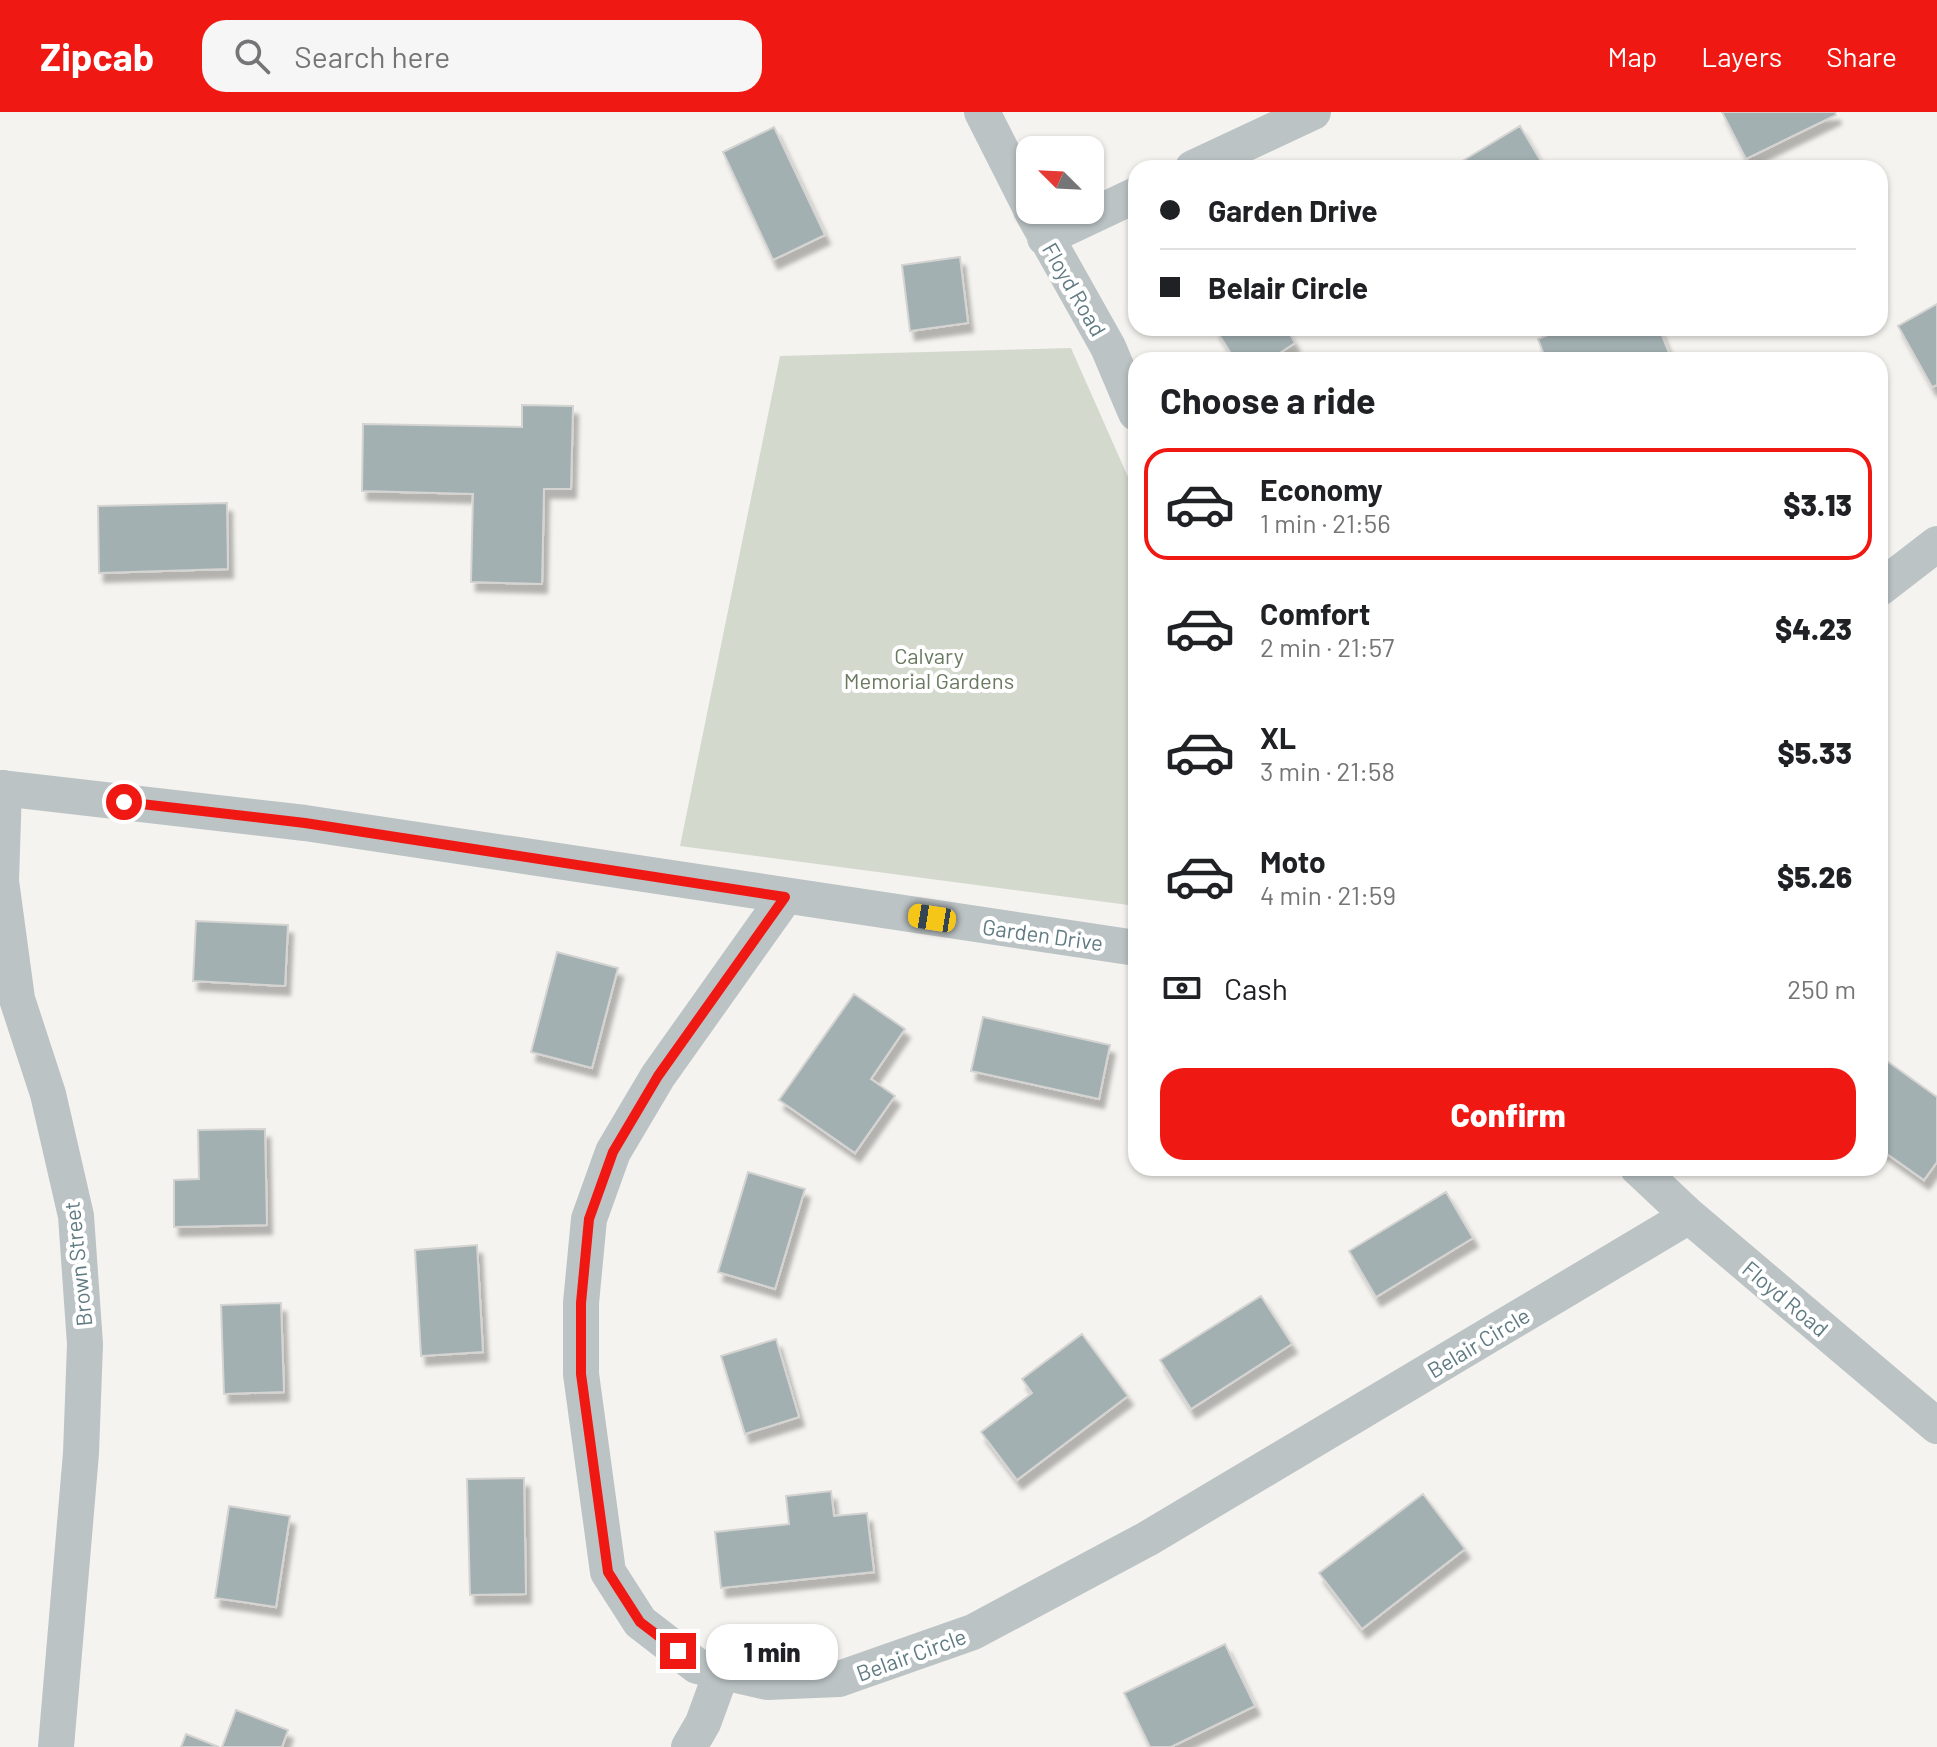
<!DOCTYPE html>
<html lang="en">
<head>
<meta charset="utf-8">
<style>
	:root { --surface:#fff; --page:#f6f6f6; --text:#202124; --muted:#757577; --line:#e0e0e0; --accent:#f01813 }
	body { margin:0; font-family:Barlow,sans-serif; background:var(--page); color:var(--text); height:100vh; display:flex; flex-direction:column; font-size:30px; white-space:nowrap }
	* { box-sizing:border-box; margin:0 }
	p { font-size:26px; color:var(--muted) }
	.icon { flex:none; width:44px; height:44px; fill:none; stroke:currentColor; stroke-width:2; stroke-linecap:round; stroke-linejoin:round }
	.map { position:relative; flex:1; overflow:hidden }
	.sheet { position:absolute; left:1128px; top:240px; width:760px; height:824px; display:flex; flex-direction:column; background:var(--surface); border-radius:24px; box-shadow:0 2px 6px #0004 }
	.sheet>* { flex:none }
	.guide { position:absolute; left:1128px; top:48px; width:760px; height:176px; border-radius:24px; box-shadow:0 2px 6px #0004; display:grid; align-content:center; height:176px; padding:0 32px; background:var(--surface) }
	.needle { width:52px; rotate:294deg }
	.controls { position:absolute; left:1016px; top:24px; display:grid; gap:16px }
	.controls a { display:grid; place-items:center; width:88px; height:88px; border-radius:16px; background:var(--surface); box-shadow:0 2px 6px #0004; font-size:40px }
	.end { position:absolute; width:36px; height:36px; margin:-18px; border:10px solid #f01813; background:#fff; box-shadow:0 0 0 4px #fff }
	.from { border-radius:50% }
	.bubble { position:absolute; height:56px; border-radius:24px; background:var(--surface); box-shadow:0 2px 6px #0004; font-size:26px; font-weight:800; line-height:56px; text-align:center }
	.car { position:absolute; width:24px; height:48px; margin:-24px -12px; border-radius:10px; box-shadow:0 0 6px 2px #0007; background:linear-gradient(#f5c518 24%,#345 0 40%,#f5c518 0 76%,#345 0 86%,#f5c518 0) }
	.guide b { display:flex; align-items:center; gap:28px; height:76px; font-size:30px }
	.guide b+b { border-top:2px solid var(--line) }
	.guide i { width:20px; height:20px; background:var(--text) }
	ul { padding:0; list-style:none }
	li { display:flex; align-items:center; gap:24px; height:112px; margin:0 16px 12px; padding:0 16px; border:4px solid transparent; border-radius:24px }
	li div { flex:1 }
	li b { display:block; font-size:30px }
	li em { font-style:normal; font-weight:800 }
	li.selected { border-color:var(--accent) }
	li>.icon { width:72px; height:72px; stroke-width:1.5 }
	h2 { padding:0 32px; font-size:36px; line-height:96px }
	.pay { display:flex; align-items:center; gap:20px; height:88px; padding:0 32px; font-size:30px }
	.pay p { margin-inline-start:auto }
	.cta { display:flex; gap:16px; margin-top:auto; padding:16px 32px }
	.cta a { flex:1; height:92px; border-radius:24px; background:var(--accent); color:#fff; font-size:32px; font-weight:800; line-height:92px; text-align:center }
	header { display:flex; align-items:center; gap:48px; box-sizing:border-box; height:112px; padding:0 40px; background:var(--accent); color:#fff }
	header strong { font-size:38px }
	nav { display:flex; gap:44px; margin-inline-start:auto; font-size:28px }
	.search { width:560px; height:72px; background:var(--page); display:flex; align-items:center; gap:20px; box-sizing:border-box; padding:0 28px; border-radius:24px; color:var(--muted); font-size:30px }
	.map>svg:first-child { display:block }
	.green { fill:#d4d9ce }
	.building { fill:#a2b0b2; stroke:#d5d4d2; stroke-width:2; filter:url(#shadow) }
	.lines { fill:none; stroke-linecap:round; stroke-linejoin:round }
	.street { stroke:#bcc3c5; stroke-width:36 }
	.route { stroke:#f01813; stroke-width:10 }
	.labels { text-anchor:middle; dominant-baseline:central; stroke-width:8; stroke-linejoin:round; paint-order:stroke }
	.street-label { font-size:22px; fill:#607b83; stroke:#fff }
	.park-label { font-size:22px; fill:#6a7a60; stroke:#fff }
</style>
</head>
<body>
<header>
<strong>Zipcab</strong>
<div class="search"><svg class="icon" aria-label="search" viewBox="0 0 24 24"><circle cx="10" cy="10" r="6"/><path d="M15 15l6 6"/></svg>Search here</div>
<nav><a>Map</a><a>Layers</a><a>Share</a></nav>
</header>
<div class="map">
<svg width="1937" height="1635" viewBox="0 0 1937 1635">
	<defs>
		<filter id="shadow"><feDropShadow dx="5" dy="9" stdDeviation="2" flood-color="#0004"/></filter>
	</defs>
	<rect width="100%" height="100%" fill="#f4f3ef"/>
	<path class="green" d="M1071 236 1136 383V794L680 734 780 244Z"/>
	<path class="building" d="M1722 0H1835L1836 3 1746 47Z
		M1520 14 1545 56H1451Z
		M774 15 825 123 773 148 723 40Z
		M960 145 968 211 910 219 902 153Z
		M1937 192V273L1932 275 1898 214Z
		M1215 216H1286L1295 231 1269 248H1235Z
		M1565 216H1659L1672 248H1546L1538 227Z
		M522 293 573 294 571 377H544L542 472 471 470 473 382 362 379 363 312 522 315Z
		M227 391 228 457 99 461 98 394Z
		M196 809 288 813 285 874 193 869Z
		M557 840 618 856 592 956 531 940Z
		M854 882 905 917 871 967 895 984 855 1041 779 988Z
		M983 905 1110 933 1099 987 971 959Z
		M1880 944 1937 985V1050L1924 1068 1880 1037Z
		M265 1017 267 1113 174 1115V1068L199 1067 198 1018Z
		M748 1060 805 1077 775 1177 718 1160Z
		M1446 1080 1473 1126 1376 1185 1349 1139Z
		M477 1133 483 1240 421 1244 415 1138Z
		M1261 1184 1292 1232 1191 1297 1160 1248Z
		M281 1191 284 1280 224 1282 221 1193Z
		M1082 1222 1128 1284 1017 1368 981 1320 1032 1281 1022 1267Z
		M776 1227 799 1305 745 1322 721 1244Z
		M524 1366 526 1482 470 1483 467 1367Z
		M831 1379 834 1404 867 1401 874 1460 721 1476 715 1420 789 1412 786 1384Z
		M1423 1382 1465 1437 1362 1517 1319 1461Z
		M229 1394 290 1404 276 1495 215 1486Z
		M1225 1532 1255 1594 1171 1635H1150L1124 1581Z
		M236 1598 288 1618 282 1635H222Z
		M186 1622 219 1635H181Z"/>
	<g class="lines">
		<path class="street" d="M982 0 1030 95
			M1193 56 1313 0
			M1031 98 1108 235 1136 301
			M1045 126 1136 83
			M1880 476 1937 432
			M0 676 305 711 1136 836
			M4 676 1 769 17 887 48 982 76 1104 85 1232 81 1341 56 1635
			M785 785 658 964 613 1040 589 1107 581 1191V1262L608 1460 640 1510 697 1554 767 1570 839 1567 973 1520 1147 1427 1689 1104
			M1638 1056 1689 1104 1937 1314
			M689 1635 703 1611 722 1559"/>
	</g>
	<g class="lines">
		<path class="route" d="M124 690 305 711 785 785 658 964 613 1040 589 1107 581 1191V1262L608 1460 640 1510 678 1539"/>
	</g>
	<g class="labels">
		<g class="street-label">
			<text transform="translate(1075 177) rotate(60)">Floyd Road</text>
			<text transform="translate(1043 822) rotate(8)">Garden Drive</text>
			<text transform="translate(77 1152) rotate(-96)">Brown Street</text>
			<text transform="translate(1786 1186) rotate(40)">Floyd Road</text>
			<text transform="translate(1478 1230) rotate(-31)">Belair Circle</text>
			<text transform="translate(911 1542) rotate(-20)">Belair Circle</text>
		</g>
		<g class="park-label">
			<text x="929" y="543">Calvary<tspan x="929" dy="25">Memorial Gardens</tspan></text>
		</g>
	</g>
</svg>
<div class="controls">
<a><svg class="needle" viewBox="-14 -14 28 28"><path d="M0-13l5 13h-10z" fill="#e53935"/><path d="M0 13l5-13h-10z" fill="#757577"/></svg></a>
</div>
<i class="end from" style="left:124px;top:690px"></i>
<i class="end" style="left:678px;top:1539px"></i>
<div class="bubble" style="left:706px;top:1512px;width:132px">1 min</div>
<i class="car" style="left:932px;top:806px;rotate:279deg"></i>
<div class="guide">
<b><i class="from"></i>Garden Drive</b>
<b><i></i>Belair Circle</b>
</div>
<section class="sheet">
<h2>Choose a ride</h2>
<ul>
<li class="selected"><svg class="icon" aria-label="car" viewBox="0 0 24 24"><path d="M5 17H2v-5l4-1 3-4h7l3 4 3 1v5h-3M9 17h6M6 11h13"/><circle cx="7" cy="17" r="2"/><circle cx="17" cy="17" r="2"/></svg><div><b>Economy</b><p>1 min · 21:56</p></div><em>$3.13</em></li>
<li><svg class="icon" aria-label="car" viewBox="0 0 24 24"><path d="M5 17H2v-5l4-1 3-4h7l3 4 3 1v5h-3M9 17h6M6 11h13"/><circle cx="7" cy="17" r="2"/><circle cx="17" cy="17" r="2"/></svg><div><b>Comfort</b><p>2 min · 21:57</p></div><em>$4.23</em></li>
<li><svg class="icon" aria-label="car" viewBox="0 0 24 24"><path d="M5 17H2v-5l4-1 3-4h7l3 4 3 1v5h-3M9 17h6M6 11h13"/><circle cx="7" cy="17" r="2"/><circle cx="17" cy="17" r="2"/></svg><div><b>XL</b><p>3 min · 21:58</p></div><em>$5.33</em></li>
<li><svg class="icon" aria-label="car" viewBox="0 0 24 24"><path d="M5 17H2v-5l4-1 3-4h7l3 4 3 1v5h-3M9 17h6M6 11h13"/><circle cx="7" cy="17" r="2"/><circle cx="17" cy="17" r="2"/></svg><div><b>Moto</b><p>4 min · 21:59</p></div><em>$5.26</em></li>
</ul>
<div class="pay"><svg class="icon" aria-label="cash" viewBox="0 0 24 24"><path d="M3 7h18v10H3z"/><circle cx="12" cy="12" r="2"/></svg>Cash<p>250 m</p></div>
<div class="cta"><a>Confirm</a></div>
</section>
</div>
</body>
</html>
